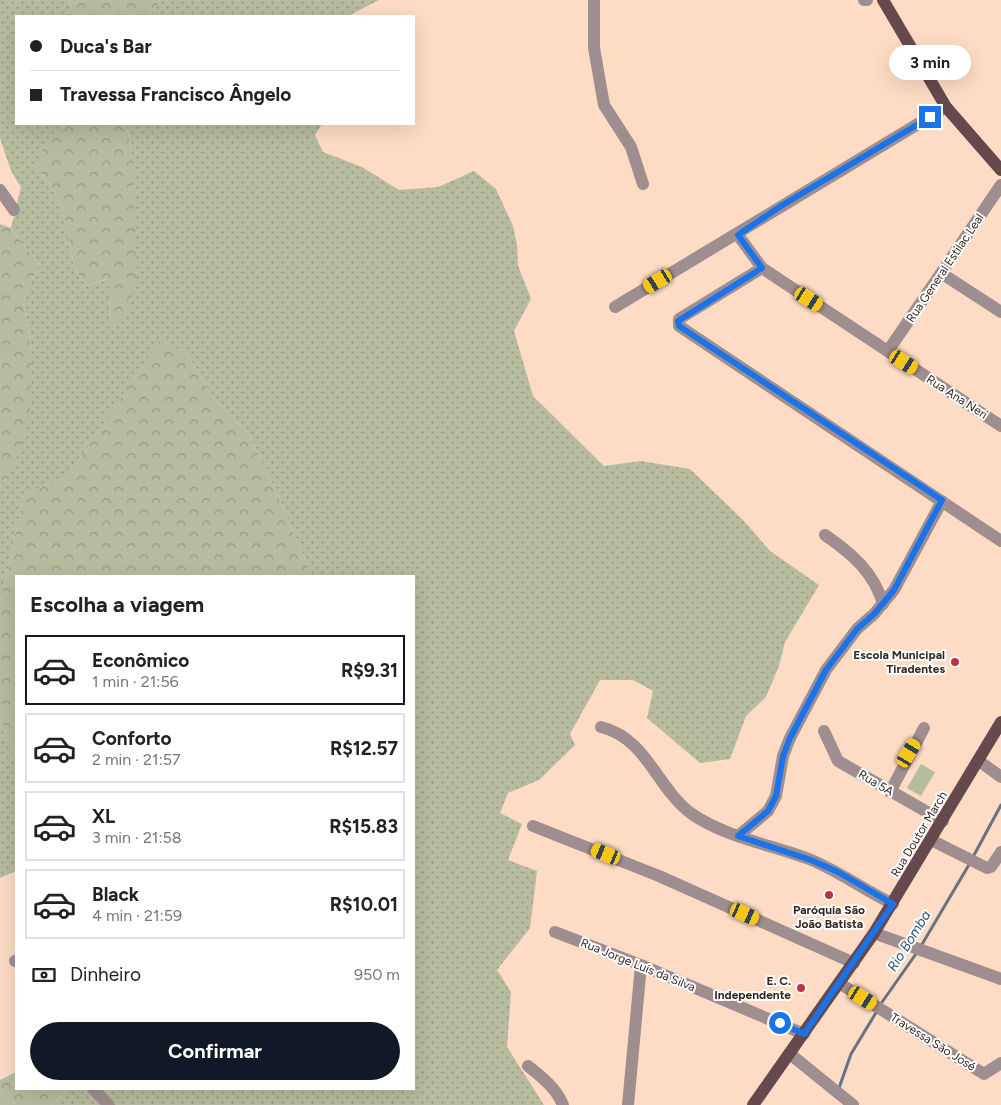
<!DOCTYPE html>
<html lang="pt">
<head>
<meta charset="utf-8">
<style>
	:root { --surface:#fff; --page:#f6f6f6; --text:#222; --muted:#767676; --line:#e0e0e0; --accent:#111827 }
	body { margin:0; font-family:Figtree,sans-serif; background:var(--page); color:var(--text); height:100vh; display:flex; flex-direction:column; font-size:19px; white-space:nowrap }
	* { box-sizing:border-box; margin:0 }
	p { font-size:16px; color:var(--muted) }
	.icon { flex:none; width:28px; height:28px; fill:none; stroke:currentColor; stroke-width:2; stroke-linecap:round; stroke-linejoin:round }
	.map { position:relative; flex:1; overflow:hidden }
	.drawer { position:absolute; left:15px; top:575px; width:400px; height:515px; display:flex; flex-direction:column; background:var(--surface); border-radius:0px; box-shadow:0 5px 20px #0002 }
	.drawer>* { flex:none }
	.guide { position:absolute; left:15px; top:15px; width:400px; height:110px; border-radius:0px; box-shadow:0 5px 20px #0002; display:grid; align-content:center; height:110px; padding:0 15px; background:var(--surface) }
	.end { position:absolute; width:22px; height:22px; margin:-11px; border:6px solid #1a73e8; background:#fff; box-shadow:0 0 0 2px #fff }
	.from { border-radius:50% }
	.bubble { position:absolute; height:35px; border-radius:18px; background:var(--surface); box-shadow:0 5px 20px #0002; font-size:16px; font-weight:700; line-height:35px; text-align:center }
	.car { position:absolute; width:15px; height:30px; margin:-15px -8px; border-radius:6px; box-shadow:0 0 4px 1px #0007; background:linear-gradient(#f5c518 24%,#345 0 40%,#f5c518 0 76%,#345 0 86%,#f5c518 0) }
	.guide b { display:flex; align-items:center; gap:18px; height:48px; font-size:19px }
	.guide b+b { border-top:1px solid var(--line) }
	.guide i { width:12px; height:12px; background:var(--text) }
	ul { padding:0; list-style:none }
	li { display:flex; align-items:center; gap:15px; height:70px; margin:0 10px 8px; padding:0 5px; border:2px solid var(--line); border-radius:0px }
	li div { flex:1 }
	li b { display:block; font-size:19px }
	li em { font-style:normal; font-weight:700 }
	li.selected { border-color:var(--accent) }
	li>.icon { width:45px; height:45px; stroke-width:1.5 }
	h2 { padding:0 15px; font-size:22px; line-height:60px }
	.pay { display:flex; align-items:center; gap:12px; height:55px; padding:0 15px; font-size:19px }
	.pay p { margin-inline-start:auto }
	.cta { display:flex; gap:10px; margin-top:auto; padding:10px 15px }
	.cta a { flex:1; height:58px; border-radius:30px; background:var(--accent); color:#fff; font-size:20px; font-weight:700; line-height:58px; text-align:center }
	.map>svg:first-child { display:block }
	.grass { fill:url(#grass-dots) }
	.forest { fill:url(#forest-crowns) }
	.pitch { fill:#b7bc9f }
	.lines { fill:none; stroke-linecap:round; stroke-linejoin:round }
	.stream { stroke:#667382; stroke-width:3 }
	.minor { stroke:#9f8e90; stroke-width:12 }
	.major { stroke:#66494d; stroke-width:12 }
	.route { stroke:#1a73e8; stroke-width:6 }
	.poi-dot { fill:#c0303f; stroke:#fff; stroke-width:2 }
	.labels { text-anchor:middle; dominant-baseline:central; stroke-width:4; stroke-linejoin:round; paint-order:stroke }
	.street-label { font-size:12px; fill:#34271f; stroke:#fff }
	.poi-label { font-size:12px; font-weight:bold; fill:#34271f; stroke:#fff; text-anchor:end }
	.water-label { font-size:14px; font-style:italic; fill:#2c5378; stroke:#fff }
</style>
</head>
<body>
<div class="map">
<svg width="1001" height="1105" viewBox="0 0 1001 1105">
	<defs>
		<pattern id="grass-dots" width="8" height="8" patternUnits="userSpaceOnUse" patternTransform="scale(1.25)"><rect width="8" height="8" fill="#b7bc9f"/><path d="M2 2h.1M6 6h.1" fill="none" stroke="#969981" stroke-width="1.8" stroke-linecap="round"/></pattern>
		<pattern id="forest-crowns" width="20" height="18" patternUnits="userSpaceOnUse" patternTransform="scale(1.25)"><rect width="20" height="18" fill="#b7bc9f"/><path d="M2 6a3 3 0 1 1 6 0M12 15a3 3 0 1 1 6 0" fill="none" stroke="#969981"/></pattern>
	</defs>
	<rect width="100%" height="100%" fill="#fddbc4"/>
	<path class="grass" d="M0 0H69L71 7 64 16H16V124H63L65 131 36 167 56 193 66 223 74 267 86 286 108 279 111 302 110 325 132 151 126 124H322L315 135 323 152 362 167 399 190 438 187 474 171 496 189 513 226 517 244 518 265 531 299 514 331 533 396 604 466 641 461 690 469 743 520 770 551 819 585 785 642 779 666 766 697 746 716 730 759 700 763 647 718 653 691 633 680H600L570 734 575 745 539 780 508 793 500 813 522 824 508 860 537 871 530 928 497 970 511 992 507 1047 544 1105H52L67 1089H414V576H312L275 489 247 432 215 400 187 354 160 341 68 476 24 495 0 604V488L16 460 32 350 23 301 39 264 11 228 21 187 11 171 0 138Z
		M161 0H379L348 16H150Z
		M0 718 16 762V871L0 878Z"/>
	<path class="forest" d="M69 0H161L150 16H64L71 7Z
		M63 124H126L132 151 137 273 126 321 110 325 111 302 107 279 86 286 74 267 66 223 56 193 36 167 46 139 64 131Z
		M0 224 11 228 39 264 23 301 32 350 31 405 16 461 0 488Z
		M160 340 187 354 215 400 247 432 275 489 312 576H16V762L0 718V604L24 495 68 476Z
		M16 1072V1089H67L52 1105H0V1080Z"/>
	<path class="pitch" d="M921 764 935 772 921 796 907 788Z"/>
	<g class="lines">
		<path class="stream" d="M973 857 1001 805
			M921 946 970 863
			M880 1005 918 951
			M839 1088 851 1054 877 1011"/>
		<path class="minor" d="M594 0V48L604 105 631 147 643 184
			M864 0H867
			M0 190 14 210
			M738 235 762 268 1001 426
			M762 268 679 319V326L1001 541
			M941 273 1001 312
			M615 307C725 241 835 174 946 107
			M888 351 1001 185
			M825 535C851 553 874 572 883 604
			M601 727C647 738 657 789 692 814 725 837 772 845 809 859 839 871 864 890 893 904
			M824 731 838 761 943 821
			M979 761 1001 777
			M890 792 924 728
			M533 826 659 876 854 963
			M738 836 768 811 776 796 783 756 790 738 826 670 857 629 874 614 894 590 942 501
			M931 840 987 868 991 867 1001 852
			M555 932 641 965 804 1034
			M874 933 1001 979
			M15 961H16
			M839 983 984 1074 1001 1063
			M790 1054 853 1105
			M528 1066C542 1077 556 1088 563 1105
			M93 1089 109 1105
			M628 1105 641 965"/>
		<path class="major" d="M883 0 946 107 1001 170
			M753 1105 874 933 1001 722"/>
	</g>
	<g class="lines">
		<path class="route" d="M780 1023 804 1034 893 904 838 872 811 860 738 836 768 811 776 796 783 756 790 738 826 670 857 629 874 614 894 590 942 500 679 326 678 321 762 268 738 235 781 206 930 117"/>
	</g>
	<g class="poi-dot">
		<circle cx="955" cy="662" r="5"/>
		<circle cx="829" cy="895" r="5"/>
		<circle cx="801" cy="988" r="5"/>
	</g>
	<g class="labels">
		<g class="street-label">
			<text transform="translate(945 268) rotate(-56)">Rua General Estilac Leal</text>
			<text transform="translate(957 397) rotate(33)">Rua Ana Neri</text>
			<text transform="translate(876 783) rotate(31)">Rua 5A</text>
			<text transform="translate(919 834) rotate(-59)">Rua Doutor March</text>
			<text transform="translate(638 965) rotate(22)">Rua Jorge Luís da Silva</text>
			<text transform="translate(933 1042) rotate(32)">Travessa São José</text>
		</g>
		<g class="poi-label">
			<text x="945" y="655">Escola Municipal<tspan x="945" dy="14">Tiradentes</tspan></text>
			<text x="829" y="910" text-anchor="middle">Paróquia São<tspan x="829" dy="14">João Batista</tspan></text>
			<text x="791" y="981">E. C.<tspan x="791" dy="14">Independente</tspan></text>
		</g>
		<g class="water-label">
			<text transform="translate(909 941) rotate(-58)">Rio Bomba</text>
		</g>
	</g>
</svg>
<i class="end from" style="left:780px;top:1023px"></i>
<i class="end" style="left:930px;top:117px"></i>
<div class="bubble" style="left:889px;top:45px;width:82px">3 min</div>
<i class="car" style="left:658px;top:281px;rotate:239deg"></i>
<i class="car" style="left:809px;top:299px;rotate:123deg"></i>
<i class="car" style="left:904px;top:362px;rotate:123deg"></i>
<i class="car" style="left:909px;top:753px;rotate:31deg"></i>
<i class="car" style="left:606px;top:854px;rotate:292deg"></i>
<i class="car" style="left:745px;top:914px;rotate:114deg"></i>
<i class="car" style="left:863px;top:998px;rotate:122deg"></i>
<div class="guide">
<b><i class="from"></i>Duca's Bar</b>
<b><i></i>Travessa Francisco Ângelo</b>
</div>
<section class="drawer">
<h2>Escolha a viagem</h2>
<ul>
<li class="selected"><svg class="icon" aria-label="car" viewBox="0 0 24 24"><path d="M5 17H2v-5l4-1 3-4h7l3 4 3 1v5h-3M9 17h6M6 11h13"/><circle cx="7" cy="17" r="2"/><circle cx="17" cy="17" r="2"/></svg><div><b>Econômico</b><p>1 min · 21:56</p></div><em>R$9.31</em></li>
<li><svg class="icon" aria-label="car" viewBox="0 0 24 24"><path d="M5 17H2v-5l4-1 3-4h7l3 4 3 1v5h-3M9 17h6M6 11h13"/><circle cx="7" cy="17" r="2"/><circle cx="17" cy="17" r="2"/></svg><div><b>Conforto</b><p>2 min · 21:57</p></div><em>R$12.57</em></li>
<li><svg class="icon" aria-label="car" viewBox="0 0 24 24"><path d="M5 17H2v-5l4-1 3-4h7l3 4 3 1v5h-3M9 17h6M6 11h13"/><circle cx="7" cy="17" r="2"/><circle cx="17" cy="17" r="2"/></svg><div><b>XL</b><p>3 min · 21:58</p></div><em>R$15.83</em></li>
<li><svg class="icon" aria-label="car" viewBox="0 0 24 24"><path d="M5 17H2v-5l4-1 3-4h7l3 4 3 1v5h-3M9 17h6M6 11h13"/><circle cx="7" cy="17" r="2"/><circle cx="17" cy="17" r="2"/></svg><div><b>Black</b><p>4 min · 21:59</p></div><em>R$10.01</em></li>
</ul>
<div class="pay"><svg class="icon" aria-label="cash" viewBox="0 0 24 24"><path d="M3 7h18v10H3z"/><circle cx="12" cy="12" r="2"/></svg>Dinheiro<p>950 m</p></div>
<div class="cta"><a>Confirmar</a></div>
</section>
</div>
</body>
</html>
